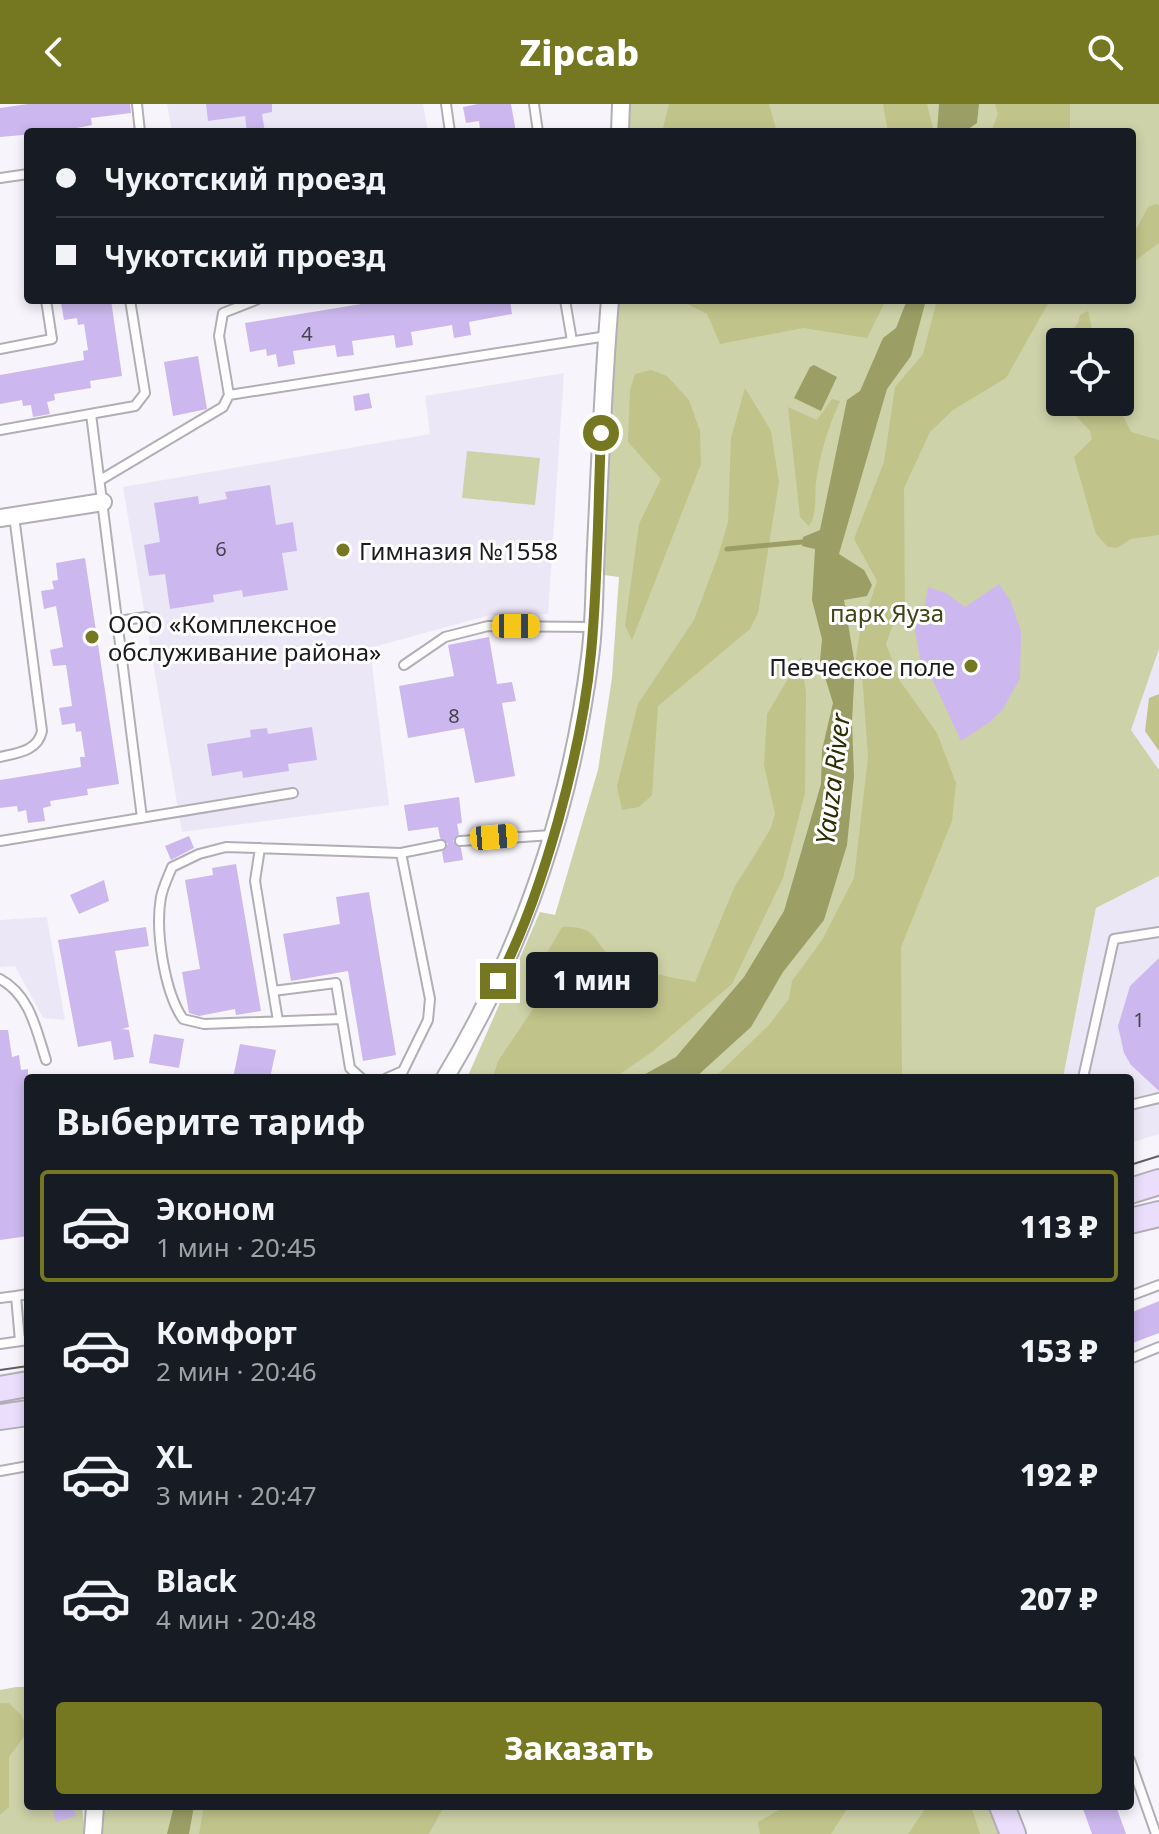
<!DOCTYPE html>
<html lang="ru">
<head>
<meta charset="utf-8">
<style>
	:root { --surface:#171b24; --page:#242831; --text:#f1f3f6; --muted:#9ea1a6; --line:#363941; --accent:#757820 }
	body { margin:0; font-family:"Noto Sans",sans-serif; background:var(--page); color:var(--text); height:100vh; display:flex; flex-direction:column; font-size:30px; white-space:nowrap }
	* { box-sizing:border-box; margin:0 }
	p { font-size:26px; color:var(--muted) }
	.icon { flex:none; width:44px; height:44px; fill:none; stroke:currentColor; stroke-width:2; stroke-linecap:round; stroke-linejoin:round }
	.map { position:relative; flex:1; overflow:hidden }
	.side { position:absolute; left:24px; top:970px; width:1110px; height:736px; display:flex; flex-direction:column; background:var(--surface); border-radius:8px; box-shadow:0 4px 12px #0003 }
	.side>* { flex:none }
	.top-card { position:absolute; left:24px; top:24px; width:1112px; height:176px; border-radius:8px; box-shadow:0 4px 12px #0003; display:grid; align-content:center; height:176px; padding:0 32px; background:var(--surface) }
	.tools { position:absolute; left:1046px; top:224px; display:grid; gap:16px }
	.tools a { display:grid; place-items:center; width:88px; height:88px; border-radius:8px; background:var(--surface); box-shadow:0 4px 12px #0003; font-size:40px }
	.end { position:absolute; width:36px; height:36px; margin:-18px; border:10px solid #757820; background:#fff; box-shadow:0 0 0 4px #fff }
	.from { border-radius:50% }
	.bubble { position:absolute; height:56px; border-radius:8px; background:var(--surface); box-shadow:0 4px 12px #0003; font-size:26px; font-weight:800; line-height:56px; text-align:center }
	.car { position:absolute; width:24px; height:48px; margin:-24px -12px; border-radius:10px; box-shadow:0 0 6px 2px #0007; background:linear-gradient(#f5c518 24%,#345 0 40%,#f5c518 0 76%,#345 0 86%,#f5c518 0) }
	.top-card b { display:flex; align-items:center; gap:28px; height:76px; font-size:30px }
	.top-card b+b { border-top:2px solid var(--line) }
	.top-card i { width:20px; height:20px; background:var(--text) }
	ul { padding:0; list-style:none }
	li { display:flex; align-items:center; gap:24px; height:112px; margin:0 16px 12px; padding:0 16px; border:4px solid transparent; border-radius:8px }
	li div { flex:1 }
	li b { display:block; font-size:30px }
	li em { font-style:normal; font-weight:800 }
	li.on { border-color:var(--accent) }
	li>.icon { width:72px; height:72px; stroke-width:1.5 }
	h2 { padding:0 32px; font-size:36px; line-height:96px }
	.primary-button { display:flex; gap:16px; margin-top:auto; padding:16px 32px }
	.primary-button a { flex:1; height:92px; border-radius:8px; background:var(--accent); color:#fff; font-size:32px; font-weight:800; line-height:92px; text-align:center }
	header { display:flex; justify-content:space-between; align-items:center; height:104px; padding:0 32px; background:var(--accent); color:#fff; font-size:36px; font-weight:800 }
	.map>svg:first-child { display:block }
	.built { fill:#ece7f6 }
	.green { fill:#ced2a8; fill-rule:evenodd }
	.forest { fill:#c0c48a }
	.water { fill:#9b9f66 }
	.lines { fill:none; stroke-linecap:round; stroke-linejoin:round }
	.stream { stroke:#9b9f66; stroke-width:5 }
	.building { fill:#ccb8ee }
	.lane-casing { stroke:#b1aeb5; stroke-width:12 }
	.street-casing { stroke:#b1aeb5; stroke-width:20 }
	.secondary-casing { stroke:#b1aeb5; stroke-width:28 }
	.lane { stroke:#fff; stroke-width:8 }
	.street { stroke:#fff; stroke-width:16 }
	.secondary { stroke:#eadefc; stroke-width:24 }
	.tram { stroke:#5f5d61; stroke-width:2 }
	.route { stroke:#757820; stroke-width:10 }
	.poi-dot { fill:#757820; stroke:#fff; stroke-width:3 }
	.labels { text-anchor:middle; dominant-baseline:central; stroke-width:6; stroke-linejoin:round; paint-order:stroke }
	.number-label { font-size:20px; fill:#474251 }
	.poi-label { font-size:24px; fill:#1b1a1d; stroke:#fff; text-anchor:start }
	.park-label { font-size:24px; fill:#424418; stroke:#fff }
	.water-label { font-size:26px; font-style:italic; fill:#2c2d00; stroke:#fff }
</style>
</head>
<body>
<header><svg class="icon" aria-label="back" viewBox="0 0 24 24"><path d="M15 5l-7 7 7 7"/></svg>Zipcab<svg class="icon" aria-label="search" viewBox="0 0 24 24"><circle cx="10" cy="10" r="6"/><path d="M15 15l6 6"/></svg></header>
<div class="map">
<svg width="1159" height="1730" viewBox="0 0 1159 1730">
	<rect width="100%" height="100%" fill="#f7f4fc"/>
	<path class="built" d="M167 0H423L428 28H172Z
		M564 269 548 510 490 511 370 544 389 701 182 728 123 383 430 330 425 292Z
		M1159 545V666L1131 626Z
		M1159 772V1030L1130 1039V974H1063L1096 804Z
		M47 813 48 820 65 916 43 914 15 862 0 863V816Z"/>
	<path class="green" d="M628 0H1159V545L1131 626 1159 666V772L1096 804 1063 974H467L540 808 555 811 598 666 612 574 619 473 604 471 617 196H1132V28H627ZM1060 238H1120V298H1060Z
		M467 347 540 354 535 401 462 394Z
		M16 1583H28V1702H82L85 1730H0V1586Z
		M101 1702H990L1000 1730H99Z"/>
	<path class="forest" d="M669 0H769L777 28H662Z
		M883 0H927L934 28H888Z
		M995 0H1070V28H991L998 10Z
		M1156 100 1159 101V139L1132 159V133L1148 103Z
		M680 196H886L867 234 803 224 720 240 707 210Z
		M937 196H1050L1006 274 953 306 930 328 904 384 905 512 895 515 886 540 900 577 937 629 956 679 952 717 901 843 902 974H714L768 922 789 895 792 877 822 836 854 774 868 653 862 569 855 561 860 527 877 477 854 435 884 358 895 283 923 250Z
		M1088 207 1095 238H1063L1078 219 1080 211Z
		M651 266 667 272 689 296 700 327 701 360 632 536 625 522 639 420 661 375 628 338 630 286 635 270Z
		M745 284 771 327 779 378 758 509 750 525 658 602 652 691 639 703 622 706 617 682 638 600 694 516 718 452 728 418 731 334Z
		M832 295 840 297C828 324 820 349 816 378 814 393 818 409 809 422L800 413 788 303 817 316Z
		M1063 298H1116L1131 328 1159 336V431L1131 435 1117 444 1108 443 1096 430 1074 353 1092 335 1090 327Z
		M801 553 806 588 805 689 783 774 732 880 652 948 614 974H493L498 957 535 902 545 852 562 823C601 821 592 842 616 856 637 868 672 873 695 878L734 784 770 726 775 710 764 661 767 610Z
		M1159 590V647L1145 627 1149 594Z
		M0 1599H9L21 1611 28 1627 9 1653V1703L0 1711Z
		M204 1702H444L429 1730H199Z
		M786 1702H847L848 1703 831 1730H760L758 1718Z
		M927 1702H971L980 1730H908Z"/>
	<path class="water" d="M939 0H979L977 19 964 28H937Z
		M907 196H926L911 252 887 285 839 450 864 466 872 481 867 492 844 496 855 561 852 617 854 672 847 741 824 816 783 868 751 923 696 973 638 974 676 953 744 873 784 807 821 680 822 646 833 599 820 557 822 535 812 496 815 445 802 442 803 433 820 426 847 296 860 287 883 234 896 224Z
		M814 261 837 273 821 307 794 294 810 263Z
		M174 1702H194L189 1730H167Z"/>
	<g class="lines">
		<path class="stream" d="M727 445 802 438"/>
	</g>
	<path class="building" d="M28 0H130L131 9 91 14 92 21 57 28 0 33V4Z
		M206 0H272V8L262 10 265 28H247L245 12 208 17Z
		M478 0H511L516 28H486L480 26 479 17 466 19 463 3Z
		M78 196H111L122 272 90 277 91 284 54 290 55 296 47 298 50 310 33 313 31 301 23 302 22 296 0 300V271L84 256 83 247 88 246 84 220 78 221 77 214 64 216 61 199Z
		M386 196H510L512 210 469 218 471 231 454 234 452 221 411 228 413 241 396 244 394 231 352 237 354 251 337 253 335 241 293 247 295 260 278 263 276 250 267 252 266 245 250 248 245 219Z
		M198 252 207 305 173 312 164 258Z
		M369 289 372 304 355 307 353 292Z
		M270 381 276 421 293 418 297 447 282 449 288 486 243 493 242 486 213 491 214 498 170 505 165 470 149 472 144 441 160 438 154 399 198 392 199 400 227 395 225 388Z
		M85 454 119 680 87 685 88 691 50 697 51 702 43 704 45 717 28 719 26 706 18 708 17 702 0 704V676L81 663 80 653H85L81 627 76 628 75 619 62 621 59 604 72 602 69 581 66 561 53 562 50 546 63 543 56 502 44 505 41 487 54 485 52 477 58 476 56 459Z
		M999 480 1011 498 1021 527 1020 574 1003 605 990 618 961 637 929 568 922 569 914 518H922L928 483 946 489 965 503Z
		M489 533 497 580 512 578 516 597 502 599 515 672 475 679 464 624 408 634 399 582 454 572 448 541Z
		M312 623 317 656 288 660 289 667 243 674 242 667 212 672 207 640 251 633 250 626 267 624 268 630Z
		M459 693 462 719 457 720 459 730 453 737 461 744 463 756 444 759 442 748 448 740 440 734 438 723 408 727 404 701Z
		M189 732 194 744 171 756 165 742Z
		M236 760 261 907 236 911 235 905 199 912 189 909 182 868 200 865 185 776 213 771 212 764Z
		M104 776 109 797 79 810 70 791Z
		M369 788 396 951 363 957 348 867 291 877 283 830 340 820 336 793Z
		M146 823 149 842 115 847 129 923 122 925 129 926 134 953 114 956 111 937 78 943 58 836Z
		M1159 854V987L1131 961 1124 949 1118 922 1130 882Z
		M0 926H8L12 953 19 951 21 966 28 965V1132L0 1136Z
		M154 930 184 935 179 964 149 959Z
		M240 940 276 946 270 974H233Z
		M1159 1197V1229L1130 1240V1209Z
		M52 1702H73L76 1712 56 1718Z
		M1082 1702H1116L1126 1730H1092Z"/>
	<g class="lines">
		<g class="lane-casing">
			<path id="lane" d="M137 0 140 28
				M446 0 450 28
				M534 0 538 28
				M0 74 28 70
				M565 196 572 237
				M0 245 52 235 46 196
				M229 291 607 232
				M91 310 142 714
				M0 326 135 302 145 289 130 196
				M102 375 223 303 229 291 219 232 223 209 256 196
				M118 517 146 513
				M404 561 445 533 488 522 592 523
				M0 653C17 649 38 647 42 627L14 412
				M0 737 293 689
				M460 737 552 731
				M260 744 255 777 278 917
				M0 875C30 891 36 925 46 956
				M273 887 336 879 350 964 361 974
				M341 915 204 920 183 915C164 887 155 826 161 793 163 783 168 773 172 763L199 750 226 743 401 749 441 741
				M387 974 403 967 428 916 430 895 401 749
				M1083 974 1114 835 1159 828
				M1130 1001 1159 994
				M16 1192 28 1190
				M1130 1192 1159 1181
				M0 1194 16 1192 20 1237
				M0 1240 28 1236
				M1130 1255 1159 1243
				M0 1367 28 1362
				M1130 1656 1156 1730"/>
		</g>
		<g class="street-casing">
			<path id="street" d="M620 28 621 0
				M0 414 103 398
				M445 974C523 845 571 702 590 553 595 517 594 480 596 444 600 361 603 279 610 196
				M93 1730 95 1702"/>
		</g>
		<g class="secondary-casing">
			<path id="secondary" d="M1130 1087 1159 1078
				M1130 1117 1159 1110
				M0 1285 28 1280
				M0 1313 28 1309
				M1002 1702 1013 1730"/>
		</g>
		<use href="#lane" class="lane"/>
		<use href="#street" class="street"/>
		<use href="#secondary" class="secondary"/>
		<path class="tram" d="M1130 1061 1159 1052
			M0 1266 28 1262"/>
	</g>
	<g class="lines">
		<path class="route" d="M498 877C543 791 582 646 591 549 598 477 598 402 601 329"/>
	</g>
	<g class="poi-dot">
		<circle cx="343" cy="446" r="8"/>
		<circle cx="92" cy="533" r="8"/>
		<circle cx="971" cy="562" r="8"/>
	</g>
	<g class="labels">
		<g class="number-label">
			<text x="307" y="229">4</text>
			<text x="221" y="444">6</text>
			<text x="454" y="611">8</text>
			<text x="1139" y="915">1</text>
		</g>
		<g class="poi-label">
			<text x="359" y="446">Гимназия №1558</text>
			<text x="108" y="519">ООО «Комплексное<tspan x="108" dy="28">обслуживание района»</tspan></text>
			<text x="955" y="562" text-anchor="end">Певческое поле</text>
		</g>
		<g class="park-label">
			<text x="887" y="508">парк Яуза</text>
		</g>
		<g class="water-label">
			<text transform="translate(832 675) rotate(-83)">Yauza River</text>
		</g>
	</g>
</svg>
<div class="tools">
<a><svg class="icon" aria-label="locate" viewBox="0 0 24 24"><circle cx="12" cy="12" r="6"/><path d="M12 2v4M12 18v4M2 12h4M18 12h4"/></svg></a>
</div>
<i class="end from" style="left:601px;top:329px"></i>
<i class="end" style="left:498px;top:877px"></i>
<div class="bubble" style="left:526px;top:848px;width:132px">1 мин</div>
<i class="car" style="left:516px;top:522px;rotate:90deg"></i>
<i class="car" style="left:494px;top:733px;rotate:85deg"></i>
<div class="top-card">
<b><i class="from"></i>Чукотский проезд</b>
<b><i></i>Чукотский проезд</b>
</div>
<section class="side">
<h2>Выберите тариф</h2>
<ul>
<li class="on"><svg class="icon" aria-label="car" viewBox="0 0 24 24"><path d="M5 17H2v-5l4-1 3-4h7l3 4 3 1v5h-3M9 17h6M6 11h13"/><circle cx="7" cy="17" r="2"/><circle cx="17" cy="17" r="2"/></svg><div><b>Эконом</b><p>1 мин · 20:45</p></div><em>113 ₽</em></li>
<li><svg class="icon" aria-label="car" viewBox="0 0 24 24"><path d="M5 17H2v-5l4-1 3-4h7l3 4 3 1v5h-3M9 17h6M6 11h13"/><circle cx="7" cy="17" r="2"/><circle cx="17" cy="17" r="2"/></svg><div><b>Комфорт</b><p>2 мин · 20:46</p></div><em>153 ₽</em></li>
<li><svg class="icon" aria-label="car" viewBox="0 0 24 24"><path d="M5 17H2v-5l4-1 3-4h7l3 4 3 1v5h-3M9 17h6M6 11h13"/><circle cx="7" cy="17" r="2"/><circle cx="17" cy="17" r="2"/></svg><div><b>XL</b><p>3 мин · 20:47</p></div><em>192 ₽</em></li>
<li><svg class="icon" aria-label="car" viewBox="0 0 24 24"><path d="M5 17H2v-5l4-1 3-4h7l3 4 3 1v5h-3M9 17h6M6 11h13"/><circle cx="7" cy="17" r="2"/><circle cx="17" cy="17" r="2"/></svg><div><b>Black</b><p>4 мин · 20:48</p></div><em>207 ₽</em></li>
</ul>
<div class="primary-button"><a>Заказать</a></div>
</section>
</div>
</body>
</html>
